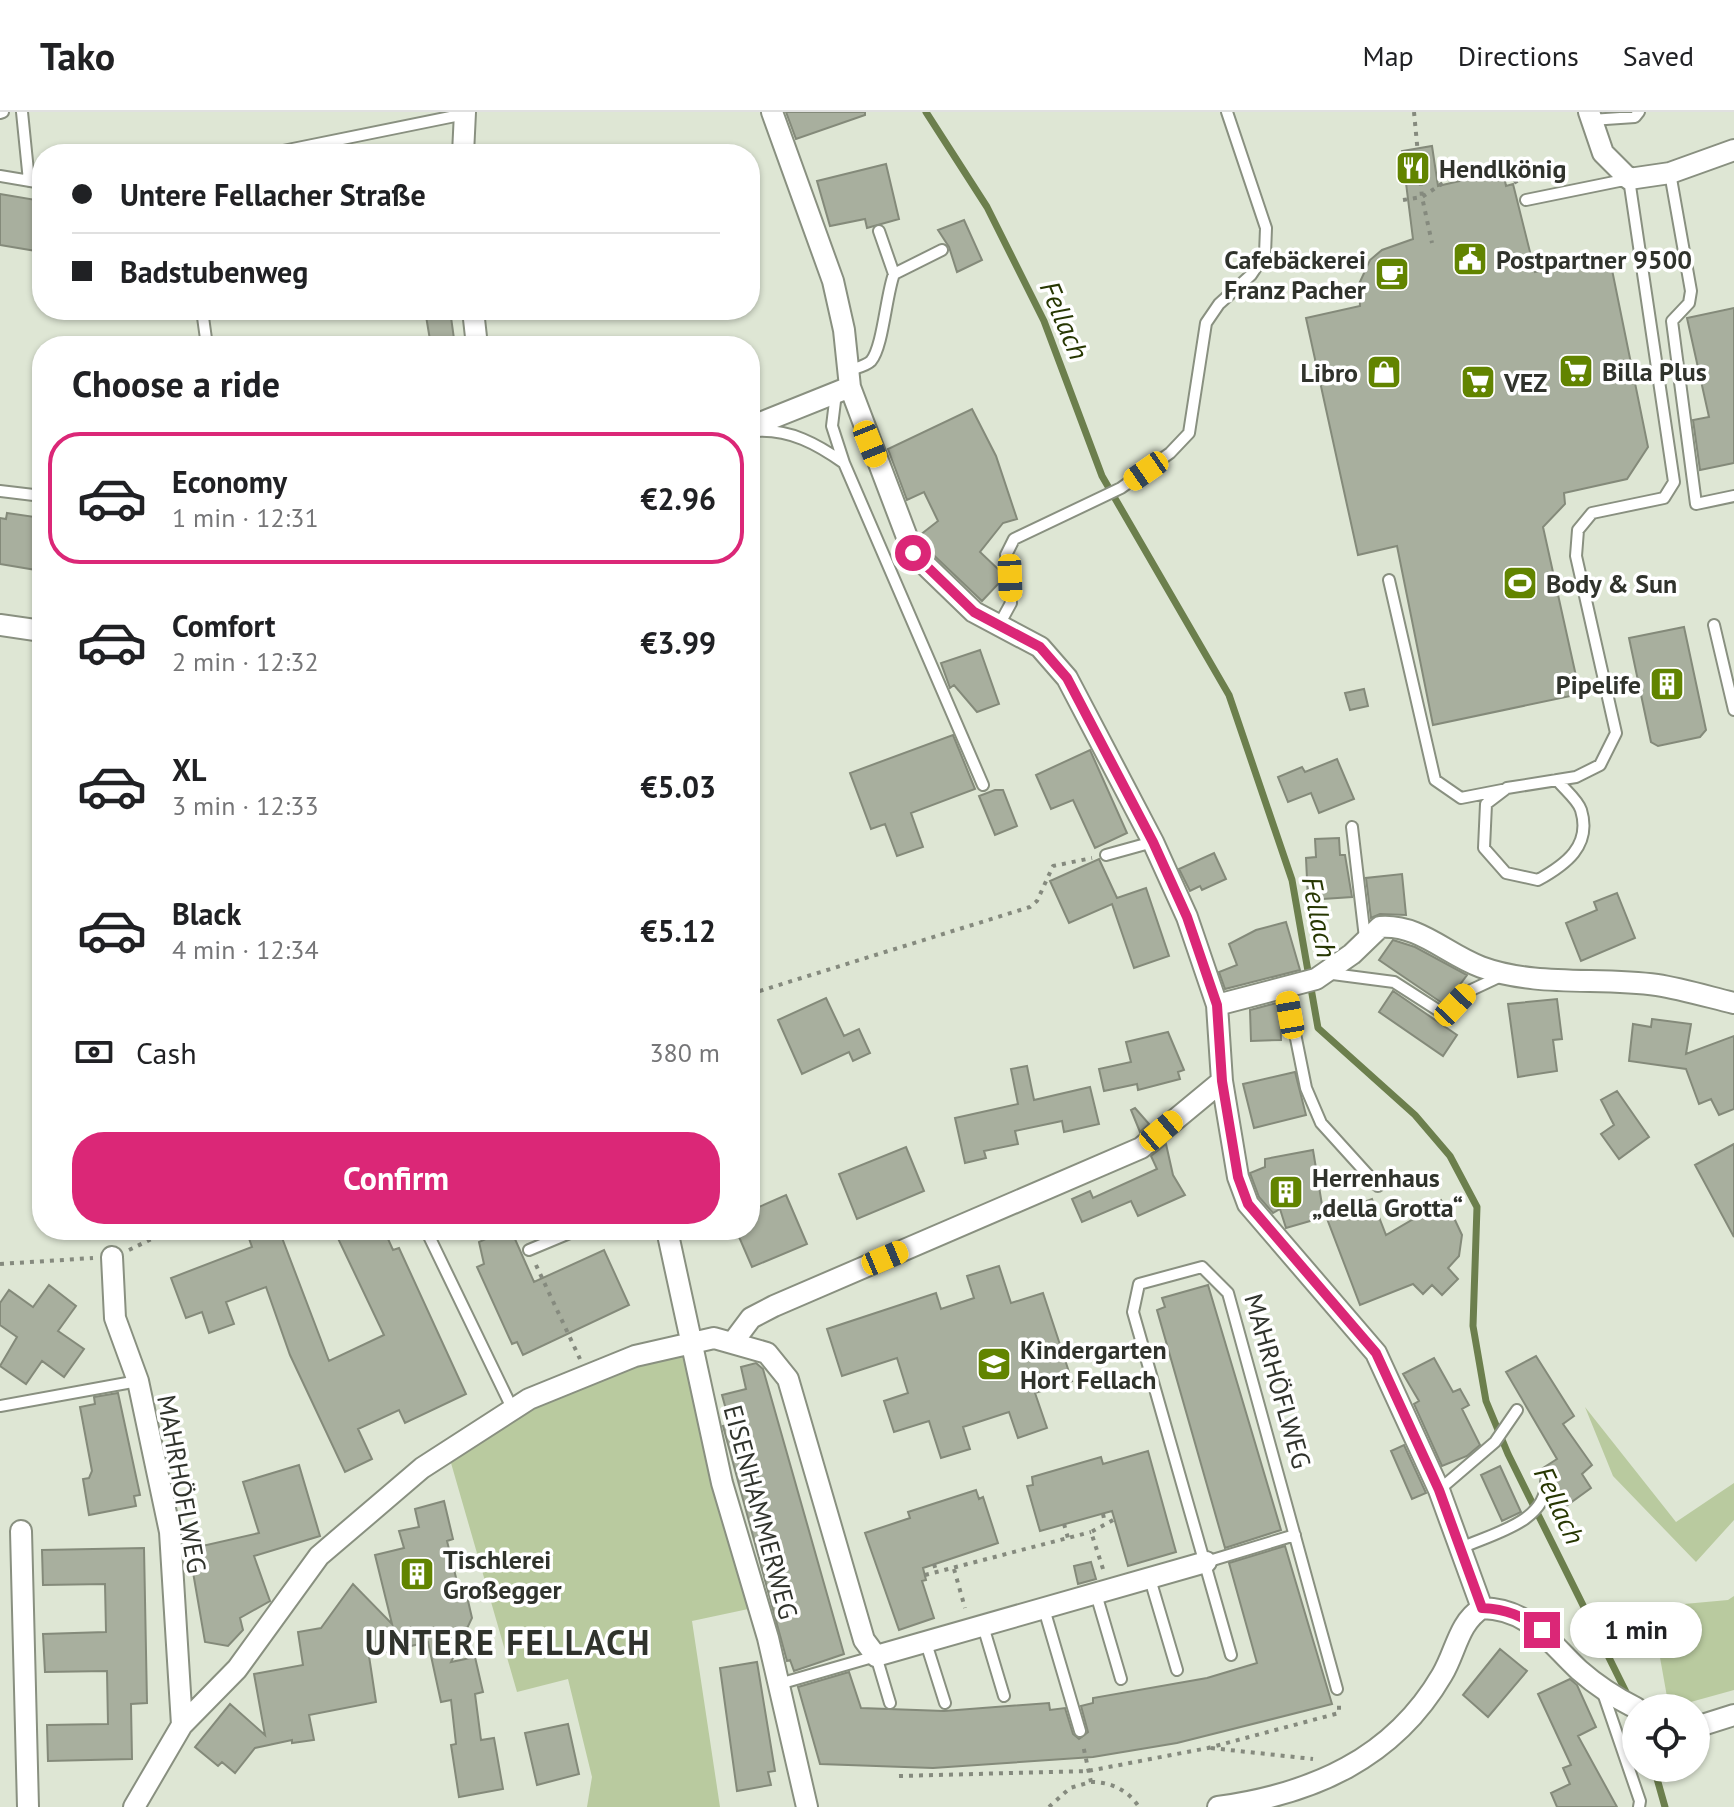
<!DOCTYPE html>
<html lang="en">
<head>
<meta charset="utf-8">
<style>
	:root { --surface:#fff; --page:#f6f6f6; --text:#202124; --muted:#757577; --line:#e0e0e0; --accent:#db2777 }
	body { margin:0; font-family:"PT Sans",sans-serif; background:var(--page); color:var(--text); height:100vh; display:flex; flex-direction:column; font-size:30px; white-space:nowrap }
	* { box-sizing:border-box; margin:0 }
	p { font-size:26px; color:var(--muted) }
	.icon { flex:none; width:44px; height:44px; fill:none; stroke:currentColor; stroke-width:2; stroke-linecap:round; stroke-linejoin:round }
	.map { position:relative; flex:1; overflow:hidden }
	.side { position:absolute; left:32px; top:224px; width:728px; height:904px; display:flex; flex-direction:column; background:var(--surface); border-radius:32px; box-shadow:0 2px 6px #0004 }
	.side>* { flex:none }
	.top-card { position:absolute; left:32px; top:32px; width:728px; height:176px; border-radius:32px; box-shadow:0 2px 6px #0004; display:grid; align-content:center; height:176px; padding:0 40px; background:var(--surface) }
	.fabs { position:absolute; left:1622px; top:1582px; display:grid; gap:16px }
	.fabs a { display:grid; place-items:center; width:88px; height:88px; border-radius:50%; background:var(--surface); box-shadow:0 2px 6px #0004; font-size:40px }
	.end { position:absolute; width:36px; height:36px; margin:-18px; border:10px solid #db2777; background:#fff; box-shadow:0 0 0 4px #fff }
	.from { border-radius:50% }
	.bubble { position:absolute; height:56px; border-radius:28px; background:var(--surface); box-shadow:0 2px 6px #0004; font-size:26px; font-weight:600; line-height:56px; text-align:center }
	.car { position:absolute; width:24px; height:48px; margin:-24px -12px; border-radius:10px; box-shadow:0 0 6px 2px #0007; background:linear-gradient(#f5c518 24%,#345 0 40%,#f5c518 0 76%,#345 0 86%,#f5c518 0) }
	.top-card b { display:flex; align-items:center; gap:28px; height:76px; font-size:30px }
	.top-card b+b { border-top:2px solid var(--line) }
	.top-card i { width:20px; height:20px; background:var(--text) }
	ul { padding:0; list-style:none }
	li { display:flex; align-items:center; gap:24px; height:132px; margin:0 16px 12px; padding:0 24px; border:4px solid transparent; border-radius:32px }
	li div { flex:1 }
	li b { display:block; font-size:30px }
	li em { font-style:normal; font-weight:600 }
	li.selected { border-color:var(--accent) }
	li>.icon { width:72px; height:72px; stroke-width:1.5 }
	h2 { padding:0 40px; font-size:36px; line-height:96px }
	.pay { display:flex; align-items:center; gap:20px; height:88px; padding:0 40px; font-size:30px }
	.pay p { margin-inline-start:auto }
	.cta { display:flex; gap:16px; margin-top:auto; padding:16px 40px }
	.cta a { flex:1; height:92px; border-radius:32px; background:var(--accent); color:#fff; font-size:32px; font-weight:600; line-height:92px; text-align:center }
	header { display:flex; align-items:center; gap:48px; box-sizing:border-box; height:112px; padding:0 40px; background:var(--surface); border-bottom:2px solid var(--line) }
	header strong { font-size:38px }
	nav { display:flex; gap:44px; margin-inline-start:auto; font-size:28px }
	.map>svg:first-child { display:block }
	.green { fill:#b9ca9f }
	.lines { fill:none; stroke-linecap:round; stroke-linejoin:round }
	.stream { stroke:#6c7f4d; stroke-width:7 }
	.building { fill:#a8af9e; stroke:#848a7a; stroke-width:2 }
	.service-casing { stroke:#899080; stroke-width:14 }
	.minor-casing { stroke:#899080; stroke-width:24 }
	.path { stroke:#858a7e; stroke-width:4; stroke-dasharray:4 6; stroke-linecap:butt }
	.service { stroke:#fff; stroke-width:10 }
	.minor { stroke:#fff; stroke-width:20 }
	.route { stroke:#db2777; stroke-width:10 }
	.labels { text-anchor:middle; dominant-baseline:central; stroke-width:7; stroke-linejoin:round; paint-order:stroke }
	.poi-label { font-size:26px; font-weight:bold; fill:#30332c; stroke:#fff; text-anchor:start }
	.street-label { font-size:26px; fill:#30332c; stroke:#fff }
	.water-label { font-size:28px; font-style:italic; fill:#273702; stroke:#fff }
	.district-label { font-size:34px; font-weight:bold; letter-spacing:2px; fill:#30332c; stroke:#fff }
</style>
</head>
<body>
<header>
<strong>Tako</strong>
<nav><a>Map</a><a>Directions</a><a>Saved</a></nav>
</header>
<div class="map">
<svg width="1734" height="1695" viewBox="0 0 1734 1695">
	<rect width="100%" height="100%" fill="#dee6d4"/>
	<path class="green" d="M686 1239 710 1363 753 1496 692 1509 720 1695H587L592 1665 568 1567 517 1580 449 1344 532 1292 637 1250Z
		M1585 1295 1676 1410 1734 1371V1408L1696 1450 1613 1364Z
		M1734 1484V1578L1669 1596 1651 1495 1728 1488Z"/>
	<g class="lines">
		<path class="stream" d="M926 0 987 95 1044 209 1102 364 1229 583 1292 768 1318 916 1415 1003 1450 1044 1477 1095 1473 1214 1486 1289 1508 1342 1630 1588
			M1654 1656 1665 1695"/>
	</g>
	<path class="building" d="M786 0H865V3L796 27Z
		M1432 34 1438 74 1503 59 1506 74 1513 72 1535 160 1609 143 1648 335 1627 367 1564 381 1565 392 1543 415 1580 582 1433 613 1397 434 1358 443 1306 206 1360 194 1359 172 1370 148 1382 138 1413 127 1402 39Z
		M886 52 899 107 867 116 865 107 830 114 817 69Z
		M0 82 42 89V140L0 133Z
		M964 108 982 148 957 160 949 135 938 118Z
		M1734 196V351L1700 358 1693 308 1709 305 1687 206Z
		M425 198H450L455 234H431Z
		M972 297 996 344 1017 407 1003 411 980 440 1000 459 1001 469 982 489 924 434 920 423 938 409 924 380 907 388 888 337Z
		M7 401 42 406V459L0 452V406L6 407Z
		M1684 515 1706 618 1700 625 1658 634 1651 630 1629 526Z
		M980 538 999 592 977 600 954 573 950 576 941 551Z
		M1364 577 1368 594 1350 598 1345 581Z
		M953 623 975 677 911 701 923 735 897 744 885 712 871 717 850 661Z
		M1090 638 1127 721 1095 736 1073 688 1051 697 1036 663Z
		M1337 647 1354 687 1319 701 1311 681 1288 690 1278 665 1302 655 1305 660Z
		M995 678H1003L1017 714 995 723 979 684Z
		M1339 726 1340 743H1345L1352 785 1308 788 1306 746 1316 745 1315 727Z
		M1214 741 1226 767 1202 778 1200 774 1190 779 1179 757Z
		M1099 747 1117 786 1146 776 1169 844 1134 856 1112 792 1069 811 1050 769Z
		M1402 762 1406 803 1380 802 1371 806 1366 766Z
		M1617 781 1635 826 1581 849 1566 811 1597 798 1594 790Z
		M1286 810 1300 858 1225 877 1219 860 1237 853 1229 832 1256 818Z
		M1393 828 1415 835 1467 863 1445 893 1379 848Z
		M1393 879 1457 923 1443 944 1379 900Z
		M826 886 844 924 859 917 870 941 853 949 849 940 802 962 778 908Z
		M1557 887 1562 927 1553 928 1557 959 1518 965 1508 892Z
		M1280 890 1281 928 1251 929 1250 898Z
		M1652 907 1691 912 1686 942 1734 924V997L1719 1003 1711 987 1699 992 1686 957 1629 949 1633 912 1651 915Z
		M1168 920 1184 958 1178 960 1180 967 1138 978 1137 972 1104 979 1099 957 1131 950 1126 930Z
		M1027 954 1034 988 1090 975 1099 1012 1064 1020 1062 1009 1015 1019 1018 1032 984 1039 986 1046 965 1051 955 1006 1018 992 1011 957Z
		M1295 960 1306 1003 1254 1016 1243 972Z
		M1617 979 1649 1025 1619 1047 1601 1022 1614 1013 1601 988Z
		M1135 996 1149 1012 1140 1020 1131 998Z
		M1166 1032 1173 1063 1185 1083 1138 1104 1131 1089 1082 1110 1072 1087 1090 1079 1093 1086 1157 1057 1151 1044Z
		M1734 1032V1125L1695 1053Z
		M906 1035 924 1079 857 1107 839 1062Z
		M1313 1038 1324 1105 1286 1116 1280 1097 1273 1101 1259 1085 1250 1061 1265 1055V1047Z
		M786 1083 807 1132 752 1155 736 1118H750V1099Z
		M1372 1087 1386 1123 1420 1103 1418 1099 1441 1088 1444 1095 1448 1093 1462 1123 1459 1144 1448 1156 1458 1167 1442 1183 1432 1173 1423 1182 1413 1172 1360 1193 1326 1104Z
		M246 1118H279L329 1249 384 1223 334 1118H384L393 1138 399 1136 466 1282 405 1311 399 1298 358 1317 372 1347 345 1360 290 1243 266 1175 226 1190 234 1212 209 1221 202 1200 186 1206 171 1166 252 1135Z
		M505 1118H511L534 1170 604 1138 629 1193 523 1243 517 1230 512 1232 477 1155 484 1152 479 1130Z
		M999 1154 1011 1191 1043 1181 1072 1269 1035 1281 1047 1316 1018 1326 1009 1300 963 1315 970 1337 941 1346 929 1309 894 1320 884 1289 908 1281 897 1246 842 1264 827 1217 936 1181 941 1197 974 1186 967 1164Z
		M49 1173 76 1194 58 1219 84 1237 64 1265 42 1249 26 1272 0 1254 17 1225 0 1213V1191L9 1178 33 1195Z
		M1208 1173 1281 1418 1225 1436 1157 1198 1165 1195 1162 1186Z
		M1536 1244 1574 1304 1563 1312 1592 1353 1582 1362 1591 1376 1566 1394 1553 1376V1365L1540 1358 1557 1347 1506 1260Z
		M1434 1246 1453 1280 1460 1277 1469 1293 1462 1297 1480 1333 1467 1344 1442 1354 1414 1292 1419 1289 1403 1262Z
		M756 1251 763 1257 844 1542 794 1559 790 1548 787 1549 723 1314 730 1312 722 1283 746 1277 741 1255Z
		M118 1281 140 1383 134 1384 136 1394 89 1403 83 1367 89 1366 92 1359 80 1295 95 1292 94 1285Z
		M1404 1333 1426 1381 1412 1387 1391 1339Z
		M1148 1339 1176 1440 1128 1454 1112 1399 1040 1419 1027 1374 1033 1373 1032 1365 1101 1345 1103 1352Z
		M299 1353 320 1424 254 1444 270 1489 240 1506 243 1518 228 1534 205 1530 189 1437 259 1421 243 1370Z
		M1500 1354 1521 1400 1502 1409 1481 1363Z
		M976 1378 979 1387 983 1385 998 1431 923 1456 926 1468 922 1469 934 1506 899 1518 865 1421 910 1406 908 1400Z
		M444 1389 453 1427 447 1429 460 1482 466 1480 472 1506 451 1550 475 1545 483 1580 475 1582 481 1628 494 1626 503 1677 459 1685 451 1633 456 1632 451 1588 441 1590 428 1530 369 1544 376 1590 309 1603 314 1628 292 1631V1628L255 1636 235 1661 222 1650 218 1654 195 1635 230 1592 265 1623 254 1562 303 1553 298 1520 321 1516 353 1472 392 1512 375 1443 404 1436 399 1419 419 1415 415 1397Z
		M1285 1434 1332 1592 1177 1631 1093 1645 933 1656 820 1652 798 1575 849 1560 861 1596 944 1599 1049 1591 1050 1598 1065 1596 1073 1622 1079 1627 1088 1620 1081 1594 1093 1591V1586L1207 1566 1257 1551 1229 1451Z
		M144 1436 147 1591 131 1592 132 1647 48 1649 47 1613 108 1612 107 1559 45 1560 43 1522 106 1520 105 1472 43 1473 42 1438Z
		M1091 1450 1096 1467 1078 1472 1074 1454Z
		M1500 1537 1527 1559 1488 1605 1463 1583Z
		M757 1550 775 1659 768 1660 771 1673 737 1679 720 1556Z
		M1570 1567 1577 1573 1596 1615 1578 1624 1617 1695H1557L1551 1681 1570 1672 1563 1656 1571 1653 1538 1582Z
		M568 1612 579 1662 537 1673 525 1621Z"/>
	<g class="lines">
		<g class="service-casing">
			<path id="service" d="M22 0 29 69
				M0 1 3 0
				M1591 8 1635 5 1639 0
				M268 42 465 2
				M1670 61 1691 179 1689 191 1672 209 1696 392 1734 384
				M0 64 42 71
				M1526 88 1629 67 1674 370 1664 386 1592 401 1578 418 1576 444 1616 621 1600 653 1576 665 1507 676 1486 692 1484 736 1506 761 1538 768C1565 753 1592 734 1581 698 1578 688 1564 677 1557 668
				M879 119 894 162
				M202 198 207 234
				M848 259C855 256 866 254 871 249 883 235 886 183 894 162L942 138
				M836 281 832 314 844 351
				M756 319C790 317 817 332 844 351L983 673
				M0 379 42 384
				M1389 468 1435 668 1461 686 1502 678
				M999 513 1011 491 1006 443 1014 427 1121 376 1170 341 1189 321 1206 211 1219 192 1251 163 1265 142 1266 116 1227 0
				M1714 513 1734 598
				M1352 715 1365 826
				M1106 743 1153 730
				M1325 861 1394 870 1447 904 1467 880 1499 865
				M1286 877 1306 976 1321 1011 1378 1074
				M426 1118 513 1298
				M529 1138 577 1118
				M0 1294 138 1269
				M1439 1378 1495 1330 1517 1298
				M1461 1436C1491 1422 1548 1410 1546 1369
				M1206 1450 1295 1423
				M1150 1467 1177 1558
				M1096 1482 1121 1567
				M1044 1497 1080 1619
				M983 1514 1004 1584
				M926 1531 945 1591
				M1231 1543 1133 1200 1139 1172 1202 1155 1228 1181 1337 1577
				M779 1572 876 1544 890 1591
				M1603 1581 1640 1689 1639 1695"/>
		</g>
		<g class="minor-casing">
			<path id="minor" d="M772 0 833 169 844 218 850 275 913 441 974 500 1040 535 1067 566 1153 730 1187 805 1217 893 1222 969 1238 1065 1248 1092 1376 1241 1439 1378 1482 1496
				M1589 0 1603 41 1629 67 1670 61 1734 38
				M463 42 465 0
				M473 198 477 234
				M750 315 850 275
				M0 513 42 519
				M1217 893 1316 867 1352 842 1380 815C1419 812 1446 842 1481 855 1535 875 1599 865 1657 873 1682 877 1709 885 1734 891
				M667 1118 722 1371 768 1526 807 1695
				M112 1145 115 1206 138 1269 170 1420 182 1613
				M733 1230 751 1206 774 1194 1141 1036 1222 969
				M21 1419 28 1695
				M1482 1496C1529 1497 1547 1528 1579 1558 1596 1573 1616 1586 1636 1596
				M1696 1615 1734 1603
				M134 1695 182 1613 237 1557 319 1444 422 1356 529 1287 635 1244 714 1226 767 1241 788 1267 864 1528 876 1544 1206 1450
				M1218 1695C1312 1682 1393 1647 1442 1563 1456 1540 1458 1511 1482 1496"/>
		</g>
		<path class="path" d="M1414 0 1422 85 1432 131
			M1403 88 1422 85 1449 67 1506 51 1519 76
			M750 882 1030 795 1037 789 1053 754 1092 746
			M129 1138 170 1118
			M0 1152 93 1146
			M536 1153 580 1247
			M1103 1402 1105 1411
			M1064 1412 1068 1426
			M934 1452 937 1462
			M954 1457 965 1496
			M1103 1457 1091 1420 1115 1407
			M925 1463 1091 1420
			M1211 1636 1313 1647
			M899 1664 1088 1659 1208 1636 1339 1601V1591
			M1091 1670C1111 1670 1128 1678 1139 1695
			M1049 1695 1070 1676 1091 1670 1083 1633"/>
		<use href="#service" class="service"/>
		<use href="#minor" class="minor"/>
	</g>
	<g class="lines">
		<path class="route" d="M913 441 974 500 1040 535 1067 566 1153 730 1187 805 1217 893 1222 969 1238 1065 1248 1092 1376 1241 1439 1378 1482 1496C1507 1497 1522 1504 1542 1518"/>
	</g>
	<defs>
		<g id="restaurant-square" transform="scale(1.8)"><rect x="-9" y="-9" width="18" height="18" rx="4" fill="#628400" stroke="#fff"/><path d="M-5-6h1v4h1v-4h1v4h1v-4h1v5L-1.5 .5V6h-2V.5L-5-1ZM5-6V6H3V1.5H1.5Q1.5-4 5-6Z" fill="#fff"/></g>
		<g id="civic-square" transform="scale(1.8)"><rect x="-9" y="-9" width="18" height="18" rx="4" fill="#628400" stroke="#fff"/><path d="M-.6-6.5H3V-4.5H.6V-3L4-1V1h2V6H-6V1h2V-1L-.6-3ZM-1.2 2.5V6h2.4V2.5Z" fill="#fff"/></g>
		<g id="cafe-square" transform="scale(1.8)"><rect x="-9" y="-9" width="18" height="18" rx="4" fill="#628400" stroke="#fff"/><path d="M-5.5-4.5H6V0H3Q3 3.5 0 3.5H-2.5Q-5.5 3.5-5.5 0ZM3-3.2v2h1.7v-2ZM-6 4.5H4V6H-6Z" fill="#fff"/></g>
		<g id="supermarket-square" transform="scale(1.8)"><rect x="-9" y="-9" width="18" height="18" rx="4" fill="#628400" stroke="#fff"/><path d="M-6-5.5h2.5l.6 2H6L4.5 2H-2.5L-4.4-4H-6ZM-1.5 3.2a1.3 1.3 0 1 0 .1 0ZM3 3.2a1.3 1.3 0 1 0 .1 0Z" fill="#fff"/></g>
		<g id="shop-square" transform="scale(1.8)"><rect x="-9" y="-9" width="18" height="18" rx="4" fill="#628400" stroke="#fff"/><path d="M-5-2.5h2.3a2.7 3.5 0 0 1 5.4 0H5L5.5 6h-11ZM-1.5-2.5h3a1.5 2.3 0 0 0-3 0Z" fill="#fff"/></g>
		<g id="stadium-square" transform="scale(1.8)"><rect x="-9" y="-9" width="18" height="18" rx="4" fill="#628400" stroke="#fff"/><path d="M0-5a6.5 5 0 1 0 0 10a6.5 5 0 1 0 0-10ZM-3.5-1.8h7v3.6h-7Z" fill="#fff"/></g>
		<g id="building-square" transform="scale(1.8)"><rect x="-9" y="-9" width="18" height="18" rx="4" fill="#628400" stroke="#fff"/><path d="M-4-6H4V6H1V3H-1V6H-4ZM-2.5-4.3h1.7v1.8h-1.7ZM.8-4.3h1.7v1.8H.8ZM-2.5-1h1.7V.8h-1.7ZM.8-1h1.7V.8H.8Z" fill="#fff"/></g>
		<g id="school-square" transform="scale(1.8)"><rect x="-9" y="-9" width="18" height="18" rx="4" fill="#628400" stroke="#fff"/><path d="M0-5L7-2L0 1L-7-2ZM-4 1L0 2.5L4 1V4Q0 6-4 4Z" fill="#fff"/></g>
	</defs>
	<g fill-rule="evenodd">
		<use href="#restaurant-square" x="1413" y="56"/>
		<use href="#civic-square" x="1470" y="147"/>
		<use href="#cafe-square" x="1392" y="162"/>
		<use href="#supermarket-square" x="1576" y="259"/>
		<use href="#shop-square" x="1384" y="260"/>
		<use href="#supermarket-square" x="1478" y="270"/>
		<use href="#stadium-square" x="1520" y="471"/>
		<use href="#building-square" x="1667" y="572"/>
		<use href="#building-square" x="1286" y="1080"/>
		<use href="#school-square" x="994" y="1252"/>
		<use href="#building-square" x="417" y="1462"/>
	</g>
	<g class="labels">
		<g class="poi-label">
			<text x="1439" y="56">Hendlkönig</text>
			<text x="1366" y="147" text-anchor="end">Cafebäckerei<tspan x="1366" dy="30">Franz Pacher</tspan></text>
			<text x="1496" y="147">Postpartner 9500</text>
			<text x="1602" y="259">Billa Plus</text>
			<text x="1358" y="260" text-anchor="end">Libro</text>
			<text x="1504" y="270">VEZ</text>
			<text x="1546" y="471">Body &amp; Sun</text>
			<text x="1641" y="572" text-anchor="end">Pipelife</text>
			<text x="1312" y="1065">Herrenhaus<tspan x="1312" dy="30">„della Grotta“</tspan></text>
			<text x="1020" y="1237">Kindergarten<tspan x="1020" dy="30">Hort Fellach</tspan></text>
			<text x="443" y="1447">Tischlerei<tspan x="443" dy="30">Großegger</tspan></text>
		</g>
		<g class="street-label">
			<text transform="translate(1278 1269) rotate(74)">MAHRHÖFLWEG</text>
			<text transform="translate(182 1372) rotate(80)">MAHRHÖFLWEG</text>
			<text transform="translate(761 1400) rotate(75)">EISENHAMMERWEG</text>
		</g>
		<g class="water-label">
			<text transform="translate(1065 208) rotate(67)">Fellach</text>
			<text transform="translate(1320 805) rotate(79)">Fellach</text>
			<text transform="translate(1560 1393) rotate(65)">Fellach</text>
		</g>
		<g class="district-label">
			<text x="508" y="1530">UNTERE FELLACH</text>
		</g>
	</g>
</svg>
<div class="fabs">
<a><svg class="icon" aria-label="locate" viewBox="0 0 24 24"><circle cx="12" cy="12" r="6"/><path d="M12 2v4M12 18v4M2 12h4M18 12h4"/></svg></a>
</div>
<i class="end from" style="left:913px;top:441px"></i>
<i class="end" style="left:1542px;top:1518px"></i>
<div class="bubble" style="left:1570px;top:1490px;width:132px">1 min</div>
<i class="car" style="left:870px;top:332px;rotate:158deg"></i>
<i class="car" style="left:1146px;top:359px;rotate:235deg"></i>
<i class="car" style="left:1010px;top:466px;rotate:178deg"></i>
<i class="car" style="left:1455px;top:893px;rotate:43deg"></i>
<i class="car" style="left:1290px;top:903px;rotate:350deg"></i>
<i class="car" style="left:1161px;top:1019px;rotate:50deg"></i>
<i class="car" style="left:885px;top:1146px;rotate:67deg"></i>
<div class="top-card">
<b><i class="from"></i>Untere Fellacher Straße</b>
<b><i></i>Badstubenweg</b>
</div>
<section class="side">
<h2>Choose a ride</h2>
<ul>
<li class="selected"><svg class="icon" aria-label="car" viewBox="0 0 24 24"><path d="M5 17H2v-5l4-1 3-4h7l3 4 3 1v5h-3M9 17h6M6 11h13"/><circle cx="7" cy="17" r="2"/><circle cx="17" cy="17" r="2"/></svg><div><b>Economy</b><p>1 min · 12:31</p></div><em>€2.96</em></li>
<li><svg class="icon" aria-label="car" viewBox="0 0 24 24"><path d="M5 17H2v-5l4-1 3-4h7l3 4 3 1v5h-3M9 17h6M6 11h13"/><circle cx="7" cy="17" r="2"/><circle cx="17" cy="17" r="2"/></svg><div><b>Comfort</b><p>2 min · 12:32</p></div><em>€3.99</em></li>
<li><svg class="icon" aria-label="car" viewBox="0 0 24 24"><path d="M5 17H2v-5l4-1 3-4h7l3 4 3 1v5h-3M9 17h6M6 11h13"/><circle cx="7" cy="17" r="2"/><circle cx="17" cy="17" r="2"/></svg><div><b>XL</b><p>3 min · 12:33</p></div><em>€5.03</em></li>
<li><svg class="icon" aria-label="car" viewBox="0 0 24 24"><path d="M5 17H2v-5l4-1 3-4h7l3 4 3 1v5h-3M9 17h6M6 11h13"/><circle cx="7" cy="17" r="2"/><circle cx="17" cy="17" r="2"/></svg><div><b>Black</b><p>4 min · 12:34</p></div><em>€5.12</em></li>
</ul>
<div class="pay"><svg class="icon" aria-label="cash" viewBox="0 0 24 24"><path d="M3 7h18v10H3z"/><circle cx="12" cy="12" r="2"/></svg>Cash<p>380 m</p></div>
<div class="cta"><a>Confirm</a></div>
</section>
</div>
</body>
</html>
